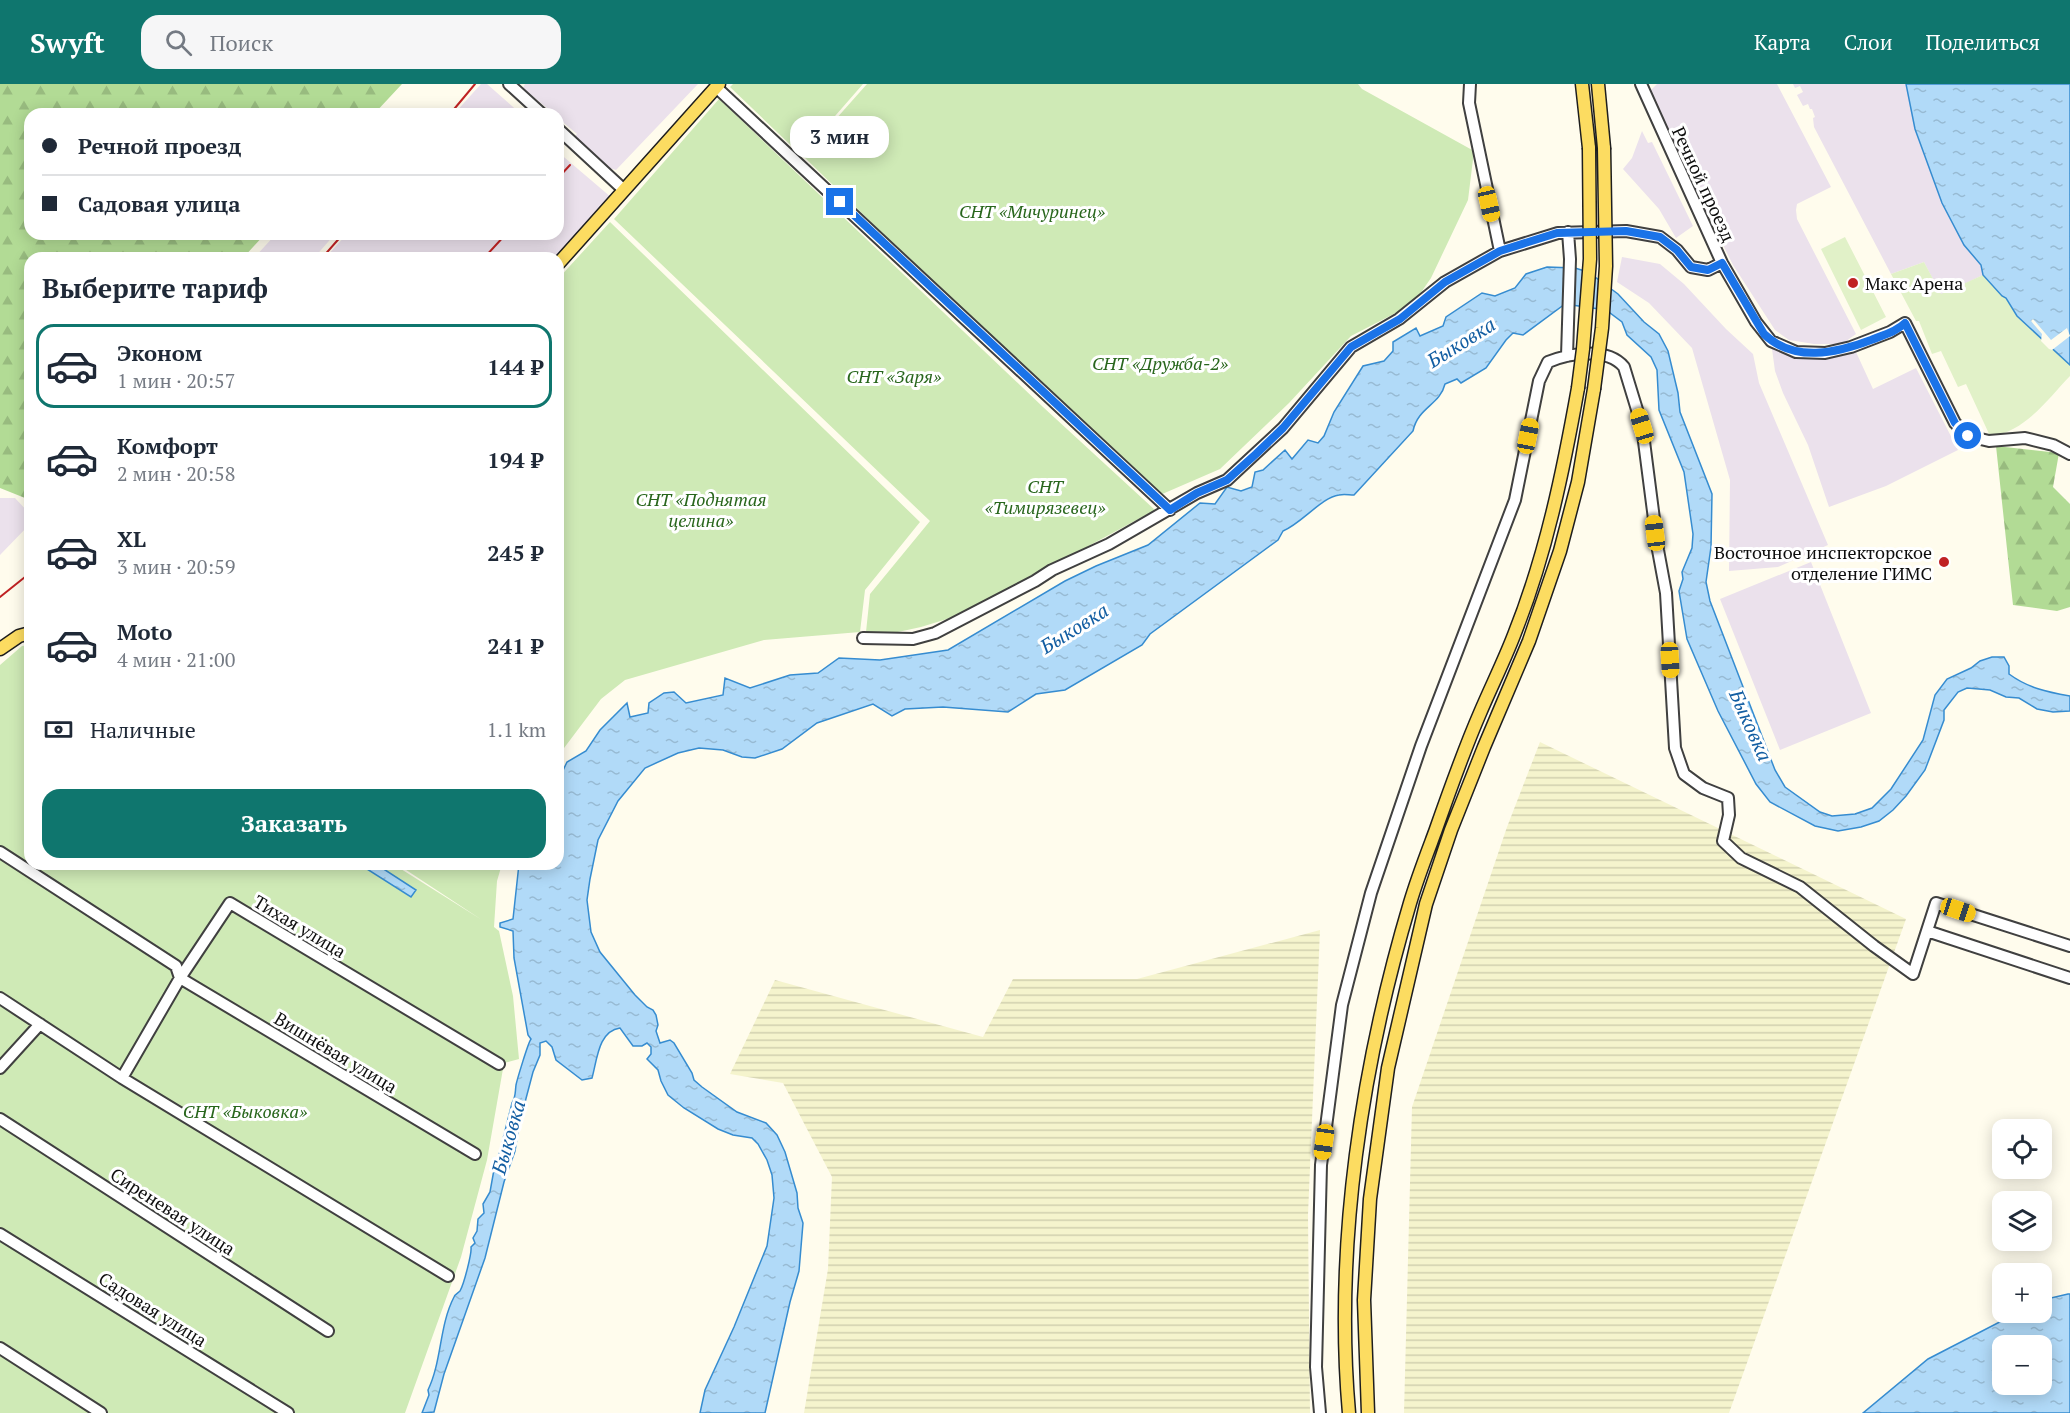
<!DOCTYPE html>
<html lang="ru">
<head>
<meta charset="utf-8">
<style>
	:root { --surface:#fff; --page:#f6f6f7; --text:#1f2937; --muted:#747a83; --line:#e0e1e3; --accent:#0f766e }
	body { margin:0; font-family:"PT Serif",serif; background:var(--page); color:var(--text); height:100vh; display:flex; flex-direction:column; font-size:22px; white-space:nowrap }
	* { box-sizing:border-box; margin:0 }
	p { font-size:20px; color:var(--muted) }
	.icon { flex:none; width:33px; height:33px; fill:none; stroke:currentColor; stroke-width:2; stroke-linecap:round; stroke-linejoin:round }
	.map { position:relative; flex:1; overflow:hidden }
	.drawer { position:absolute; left:24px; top:168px; width:540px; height:618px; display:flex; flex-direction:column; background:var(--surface); border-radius:18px; box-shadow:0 3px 15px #0003 }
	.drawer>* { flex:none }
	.hud { position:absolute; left:24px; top:24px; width:540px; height:132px; border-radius:18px; box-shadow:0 3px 15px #0003; display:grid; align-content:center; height:132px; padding:0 18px; background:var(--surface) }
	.fabs { position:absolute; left:1992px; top:1035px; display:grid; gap:12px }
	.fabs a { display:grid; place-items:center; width:60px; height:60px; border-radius:12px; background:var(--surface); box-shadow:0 3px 15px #0003; font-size:30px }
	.end { position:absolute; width:27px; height:27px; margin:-14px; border:8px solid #1a73e8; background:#fff; box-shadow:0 0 0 3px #fff }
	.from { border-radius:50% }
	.bubble { position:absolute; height:42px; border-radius:18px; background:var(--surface); box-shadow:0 3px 15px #0003; font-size:20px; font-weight:600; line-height:42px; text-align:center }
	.car { position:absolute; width:18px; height:36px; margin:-18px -9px; border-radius:8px; box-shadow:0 0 4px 2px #0007; background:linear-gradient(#f5c518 24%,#345 0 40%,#f5c518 0 76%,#345 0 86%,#f5c518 0) }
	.hud b { display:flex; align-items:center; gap:21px; height:57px; font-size:22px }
	.hud b+b { border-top:2px solid var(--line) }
	.hud i { width:15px; height:15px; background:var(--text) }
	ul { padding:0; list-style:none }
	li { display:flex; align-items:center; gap:18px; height:84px; margin:0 12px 9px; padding:0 6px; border:3px solid transparent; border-radius:18px }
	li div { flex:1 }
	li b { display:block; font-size:22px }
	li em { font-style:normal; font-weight:600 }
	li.on { border-color:var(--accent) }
	li>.icon { width:54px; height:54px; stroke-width:1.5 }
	h2 { padding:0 18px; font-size:27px; line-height:72px }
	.pay { display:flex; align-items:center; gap:15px; height:66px; padding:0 18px; font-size:22px }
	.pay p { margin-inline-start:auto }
	.primary-button { display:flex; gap:12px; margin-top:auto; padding:12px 18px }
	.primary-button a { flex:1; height:69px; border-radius:18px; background:var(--accent); color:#fff; font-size:24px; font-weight:600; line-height:69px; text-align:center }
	header { display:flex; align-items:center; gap:36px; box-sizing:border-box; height:84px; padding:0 30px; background:var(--accent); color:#fff }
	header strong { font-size:28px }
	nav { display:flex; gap:33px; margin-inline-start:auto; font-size:21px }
	.search { width:420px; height:54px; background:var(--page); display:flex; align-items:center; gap:15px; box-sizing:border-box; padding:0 21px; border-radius:18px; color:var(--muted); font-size:22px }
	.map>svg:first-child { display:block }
	.industrial { fill:#ebe1ec }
	.farmland { fill:url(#farmland-rules) }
	.forest { fill:url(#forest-firs) }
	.garden { fill:#cfeab6 }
	.pitch { fill:#e1f1c8 }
	.water { fill:url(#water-ripples); stroke:#368cd0; stroke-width:1.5; fill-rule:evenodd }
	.pier { fill:#fffced }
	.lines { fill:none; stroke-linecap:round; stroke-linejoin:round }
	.minor-casing { stroke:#404040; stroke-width:14 }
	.major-casing { stroke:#1e1e1e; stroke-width:15 }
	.minor { stroke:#fff; stroke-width:10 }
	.major { stroke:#fcdc61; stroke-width:12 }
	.rail { stroke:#c02223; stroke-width:2 }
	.major-bridge-casing { stroke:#1e1e1e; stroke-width:15; stroke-linecap:butt }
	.major-bridge { stroke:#fcdc61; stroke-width:12 }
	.route { stroke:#1a73e8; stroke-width:8 }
	.poi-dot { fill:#c02223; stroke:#fff; stroke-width:2 }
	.labels { text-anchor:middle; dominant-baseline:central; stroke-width:6; stroke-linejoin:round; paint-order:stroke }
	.street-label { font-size:18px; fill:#0d0d0d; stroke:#fff }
	.park-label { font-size:18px; font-style:italic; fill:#28661c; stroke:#fff }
	.poi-label { font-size:18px; fill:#0d0d0d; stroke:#fff; text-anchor:start }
	.water-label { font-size:20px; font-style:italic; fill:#135ea2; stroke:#fff }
</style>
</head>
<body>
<header>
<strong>Swyft</strong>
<div class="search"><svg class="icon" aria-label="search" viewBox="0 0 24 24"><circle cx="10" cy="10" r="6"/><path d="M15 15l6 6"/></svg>Поиск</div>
<nav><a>Карта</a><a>Слои</a><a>Поделиться</a></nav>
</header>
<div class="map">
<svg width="2070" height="1329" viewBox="0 0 2070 1329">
	<defs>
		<pattern id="farmland-rules" width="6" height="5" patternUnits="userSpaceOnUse" patternTransform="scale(1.5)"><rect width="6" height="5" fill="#f5f4cd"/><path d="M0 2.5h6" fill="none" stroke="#d1d0af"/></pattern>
		<pattern id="forest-firs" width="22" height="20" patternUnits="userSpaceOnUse" patternTransform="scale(1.5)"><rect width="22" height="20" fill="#b2db95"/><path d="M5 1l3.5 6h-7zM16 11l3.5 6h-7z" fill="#98bb7f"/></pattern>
		<pattern id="water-ripples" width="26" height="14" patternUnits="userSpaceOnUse" patternTransform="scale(1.5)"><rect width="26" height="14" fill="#b1daf8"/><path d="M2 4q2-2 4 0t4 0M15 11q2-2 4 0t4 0" fill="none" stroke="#97bad3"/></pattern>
	</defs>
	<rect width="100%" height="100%" fill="#fffced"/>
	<path class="industrial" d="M481 0H487L521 30H454Z
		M525 0H698L616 86 606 83 599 77V74L575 52 577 50 558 34V30H554L523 4Z
		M1657 0H1777L1831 103 1797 120 1796 126 1797 135 1856 250 1842 260H1814L1789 256 1775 246 1733 181 1658 31 1651 6Z
		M1793 0H1906L1964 161 1981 181 1983 191 1941 211 1924 178 1891 190 1814 43 1813 34 1815 33 1812 25H1810L1808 20 1803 22 1797 11 1803 8 1800 2 1795 4Z
		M1642 47 1648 59 1652 58 1693 142 1676 154 1659 125 1623 85 1632 74Z
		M558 68 612 114 557 174H325L347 150H558Z
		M276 150H335L314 174H254Z
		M1622 173 1660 180 1684 200 1726 245 1753 270 1759 299 1828 461 1778 483 1729 487 1730 396 1692 264 1649 219 1617 198Z
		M1772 265 1799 274 1824 275 1856 268 1873 305 1916 284 1958 366 1886 402 1829 423 1808 361 1783 309 1775 287Z
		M0 414H15L30 430V440L0 471Z
		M1811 478 1871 629 1780 666 1720 515Z"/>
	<path class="farmland" d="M1540 658 1906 835 1729 1329H1404L1412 1023 1507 743Z
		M1320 846 1308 1131 1310 1329H804L828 1185 832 1093 783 999 730 990 775 896 983 953 1013 895H1137Z"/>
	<path class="forest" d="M0 0H402L374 30H30V150H265L243 174H30V410L25 414 0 404Z
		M1996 362 2059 369 2053 403 2070 420V523L2057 527 2013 521Z"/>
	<path class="garden" d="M733 0H863L801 71 730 3Z
		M867 0H1358L1362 5 1474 67 1468 116 1431 194 1413 220 1351 252 1289 319 1220 385 1160 411 1038 300 803 72Z
		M719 15 1043 323 1155 426 1070 472 1051 480 990 515 947 535 921 543 898 548H866L870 510 930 437 614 135Z
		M610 138 920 438 865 506 860 548 764 556 625 596 601 615 558 672V195Z
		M30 561V780H393L482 836 397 780H502L497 797 494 843 499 847 513 912 519 975 504 979 487 1076 461 1173 405 1329H0V581L22 562Z"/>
	<path class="pitch" d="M1845 153 1886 233 1861 246 1821 165Z
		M1924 178 1941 210 1983 191 2002 212 2006 214 2017 232 2070 281V292C2047 316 2024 349 1990 352L1966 300 1958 303 1941 267 1932 270 1919 237H1916L1891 190Z"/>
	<path class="water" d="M1906 0H2070V281L2017 232 2006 214 2002 212 1983 191 1981 181 1964 161 1942 119 1915 45Z
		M1547 183 1575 184 1588 188 1618 210 1644 238 1659 250 1668 267 1678 309 1680 328 1712 410 1711 463 1706 498 1710 517 1775 686 1785 703 1820 728 1832 732 1855 730 1872 724 1891 705 1923 656 1935 611 1947 595 1971 584 1980 577 1992 573H2004L2009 582V590C2028 604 2047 608 2070 612V627L2053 628 2037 625 2019 614 2006 613 1990 606 1967 604 1958 608 1944 626V636L1925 686 1906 712 1893 726 1879 737 1861 743 1838 747 1815 742 1770 718 1756 700 1718 627 1687 555 1679 507 1683 495 1682 488 1692 464 1693 450 1684 388 1659 326 1657 286 1651 273 1627 251 1622 238 1606 226 1565 220 1523 251 1513 249 1506 256 1486 284 1461 299 1457 295 1445 300C1440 321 1418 323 1413 347L1354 411C1349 411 1344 410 1339 411 1322 413 1301 440 1283 447L1278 456 1150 550 1142 561 1065 606 1036 610 1008 628 943 623 905 625 892 632 873 620 817 639 782 665 755 674 742 673 723 666 699 664 678 669 645 684 618 717 598 756 590 795 587 816 591 848 600 868 635 911 647 923 653 926 656 931 658 941 656 947 660 959 670 956 674 959 692 989 694 996 702 1003 737 1028 766 1039 777 1051 785 1068 797 1109 798 1124 803 1139 799 1187 790 1218 765 1329H700L705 1306 734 1243 767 1162 774 1114 772 1091 767 1076 758 1060 752 1054 733 1051 718 1045 684 1024 668 1011 661 997 658 986 647 975 651 970V963L647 959 642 962H633L620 944C598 947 597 977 592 994L582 996 556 976 552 963 546 957 540 959V971L533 988 519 1041 515 1067 504 1098 485 1174 444 1290 434 1328 422 1329 429 1311 428 1306C442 1277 439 1242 454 1213 455 1210 458 1209 460 1207 464 1200 472 1169 471 1163L475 1159 473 1154 477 1147 478 1135 484 1129 483 1120 490 1108 495 1080 497 1079 512 1019C516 1013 515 1008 516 1001 517 996 528 959 531 955L528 951 514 874 513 847 500 843V839L513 835 519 780H558V697L567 678 586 667 600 646 627 619 630 633 648 629 649 619 664 609 674 608 686 619 723 611 725 594 750 604 790 591 818 589 839 574 880 576 948 566 1065 497 1096 482 1148 461 1200 419 1215 420 1227 403 1241 407 1252 403 1255 388 1263 386 1285 366 1292 375 1308 356 1318 359 1324 352 1334 328 1363 282 1384 277 1393 267V258L1416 244 1420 252 1443 242 1446 233 1482 209 1495 212 1515 204 1526 190Z
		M359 780H376L416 806 411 813Z
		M2068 1210H2070V1329H1863L1928 1275 2017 1229 2042 1228V1216ZM2002 1262H2042V1300H2002Z"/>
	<path class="pier" d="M2033 235 2051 256 2067 244 2070 252 2052 266 2049 265 2041 257 2042 250 2031 237Z"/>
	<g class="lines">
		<g class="minor-casing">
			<path id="minor" d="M509 0 542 30
				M1470 0 1469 19 1500 167
				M1641 0 1722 179 1756 238 1771 257 1796 268 1825 269 1851 263 1890 248 1905 239 1955 339 1968 352 1989 357 2025 354 2053 361 2070 370
				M716 3 1170 426
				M558 45 624 106
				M1567 272 1570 175 1568 148
				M863 554 913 555 935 549 1035 497 1052 486 1109 460 1197 409 1227 396 1283 344 1351 263 1399 235 1445 198 1500 167 1558 149 1626 147 1660 153 1677 166 1691 183 1708 186 1722 179
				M0 768 176 882 180 894 475 1070
				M1927 847 2070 894
				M0 914 122 994 448 1192
				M0 984 40 940
				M122 994 180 894 230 819 499 980
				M0 1035 328 1247
				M0 1150 288 1329
				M0 1264 101 1329
				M1320 1329 1316 1283 1321 1081 1342 921 1371 809 1421 662 1515 416 1539 297 1548 278C1570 269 1607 263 1624 283L1642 342 1658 466 1666 509 1675 664 1684 690 1703 704 1728 714 1729 731 1723 757 1741 774 1800 803 1874 862 1913 890 1936 819 2070 862"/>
		</g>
		<g class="major-casing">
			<path id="major" d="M1582 0 1589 64
				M1598 0 1604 64
				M558 180 719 0
				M0 565 19 552 30 549
				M1349 1329C1334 1161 1362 980 1410 819 1417 795 1426 772 1435 748 1449 708 1463 668 1480 629 1491 603 1504 577 1514 551 1546 471 1563 388 1578 304
				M1368 1329 1364 1216 1370 1115 1388 984 1426 820 1451 746 1484 663 1529 557 1560 467 1578 398 1594 305"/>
		</g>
		<use href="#minor" class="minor"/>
		<use href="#major" class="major"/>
		<path class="rail" d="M450 30 475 0
			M558 94 570 81
			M322 174 343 150
			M484 174 506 150
			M0 513 30 489"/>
		<g class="major-bridge-casing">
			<path id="major-bridge" d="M1578 304 1583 265 1590 175 1589 64
				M1594 305 1602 244 1606 182 1604 64"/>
		</g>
		<use href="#major-bridge" class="major-bridge"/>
	</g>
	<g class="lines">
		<path class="route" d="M840 118 1170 426 1197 409 1227 396 1256 370 1283 344 1351 263 1400 235 1445 198 1500 167 1557 149 1626 147 1660 153 1677 166 1691 183 1708 186 1722 179 1764 250C1794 279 1837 269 1871 256 1883 251 1896 248 1905 239L1955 339 1968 352"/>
	</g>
	<g class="poi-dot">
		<circle cx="1853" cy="199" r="6"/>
		<circle cx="1944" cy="478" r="6"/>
	</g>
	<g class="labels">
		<g class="street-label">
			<text transform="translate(1704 100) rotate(65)">Речной проезд</text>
			<text transform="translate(300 842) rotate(31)">Тихая улица</text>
			<text transform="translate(336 968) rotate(31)">Вишнёвая улица</text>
			<text transform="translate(173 1127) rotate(33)">Сиреневая улица</text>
			<text transform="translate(153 1225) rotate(32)">Садовая улица</text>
		</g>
		<g class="park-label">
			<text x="1032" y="127">СНТ «Мичуринец»</text>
			<text x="1160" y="279">СНТ «Дружба-2»</text>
			<text x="894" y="292">СНТ «Заря»</text>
			<text x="1045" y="402">СНТ<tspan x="1045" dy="21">«Тимирязевец»</tspan></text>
			<text x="701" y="415">СНТ «Поднятая<tspan x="701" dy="21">целина»</tspan></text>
			<text x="245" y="1027">СНТ «Быковка»</text>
		</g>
		<g class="poi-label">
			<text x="1865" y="199">Макс Арена</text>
			<text x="1932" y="468" text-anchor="end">Восточное инспекторское<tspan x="1932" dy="21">отделение ГИМС</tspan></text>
		</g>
		<g class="water-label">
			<text transform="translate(1461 258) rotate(-32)">Быковка</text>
			<text transform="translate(1074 544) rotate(-32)">Быковка</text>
			<text transform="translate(1751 641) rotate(66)">Быковка</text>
			<text transform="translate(508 1053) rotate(-74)">Быковка</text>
		</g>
	</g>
</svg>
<div class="fabs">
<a><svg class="icon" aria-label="locate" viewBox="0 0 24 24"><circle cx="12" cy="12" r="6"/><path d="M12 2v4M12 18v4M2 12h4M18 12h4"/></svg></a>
<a><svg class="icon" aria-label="layers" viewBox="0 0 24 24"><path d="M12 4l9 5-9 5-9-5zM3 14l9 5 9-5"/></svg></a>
<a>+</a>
<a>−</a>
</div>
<i class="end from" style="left:1968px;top:352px"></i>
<i class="end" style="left:840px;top:118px"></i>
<div class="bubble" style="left:790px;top:32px;width:99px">3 мин</div>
<i class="car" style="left:1489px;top:120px;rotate:167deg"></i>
<i class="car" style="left:1642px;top:342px;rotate:343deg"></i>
<i class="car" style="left:1528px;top:352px;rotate:11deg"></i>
<i class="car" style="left:1655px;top:449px;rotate:353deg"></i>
<i class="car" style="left:1670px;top:576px;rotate:177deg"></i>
<i class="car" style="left:1958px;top:826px;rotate:108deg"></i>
<i class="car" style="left:1324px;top:1058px;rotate:188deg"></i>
<div class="hud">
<b><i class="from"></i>Речной проезд</b>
<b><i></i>Садовая улица</b>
</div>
<section class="drawer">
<h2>Выберите тариф</h2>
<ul>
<li class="on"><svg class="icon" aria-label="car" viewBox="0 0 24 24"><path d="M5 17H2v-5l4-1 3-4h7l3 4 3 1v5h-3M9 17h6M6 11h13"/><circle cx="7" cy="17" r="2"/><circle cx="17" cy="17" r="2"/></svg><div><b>Эконом</b><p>1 мин · 20:57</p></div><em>144 ₽</em></li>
<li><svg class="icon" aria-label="car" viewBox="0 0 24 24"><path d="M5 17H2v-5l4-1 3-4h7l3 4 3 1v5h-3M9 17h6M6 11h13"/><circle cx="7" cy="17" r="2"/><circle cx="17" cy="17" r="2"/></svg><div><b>Комфорт</b><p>2 мин · 20:58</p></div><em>194 ₽</em></li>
<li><svg class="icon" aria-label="car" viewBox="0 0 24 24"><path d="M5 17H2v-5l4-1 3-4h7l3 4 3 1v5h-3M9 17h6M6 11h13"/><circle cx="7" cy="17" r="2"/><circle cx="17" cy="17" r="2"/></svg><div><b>XL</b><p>3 мин · 20:59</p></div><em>245 ₽</em></li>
<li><svg class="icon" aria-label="car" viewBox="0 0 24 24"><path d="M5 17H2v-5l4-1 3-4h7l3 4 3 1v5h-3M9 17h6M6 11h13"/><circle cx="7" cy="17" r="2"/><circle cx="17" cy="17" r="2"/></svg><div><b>Moto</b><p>4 мин · 21:00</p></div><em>241 ₽</em></li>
</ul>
<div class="pay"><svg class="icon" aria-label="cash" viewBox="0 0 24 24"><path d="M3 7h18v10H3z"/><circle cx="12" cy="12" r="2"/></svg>Наличные<p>1.1 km</p></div>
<div class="primary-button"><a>Заказать</a></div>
</section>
</div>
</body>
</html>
